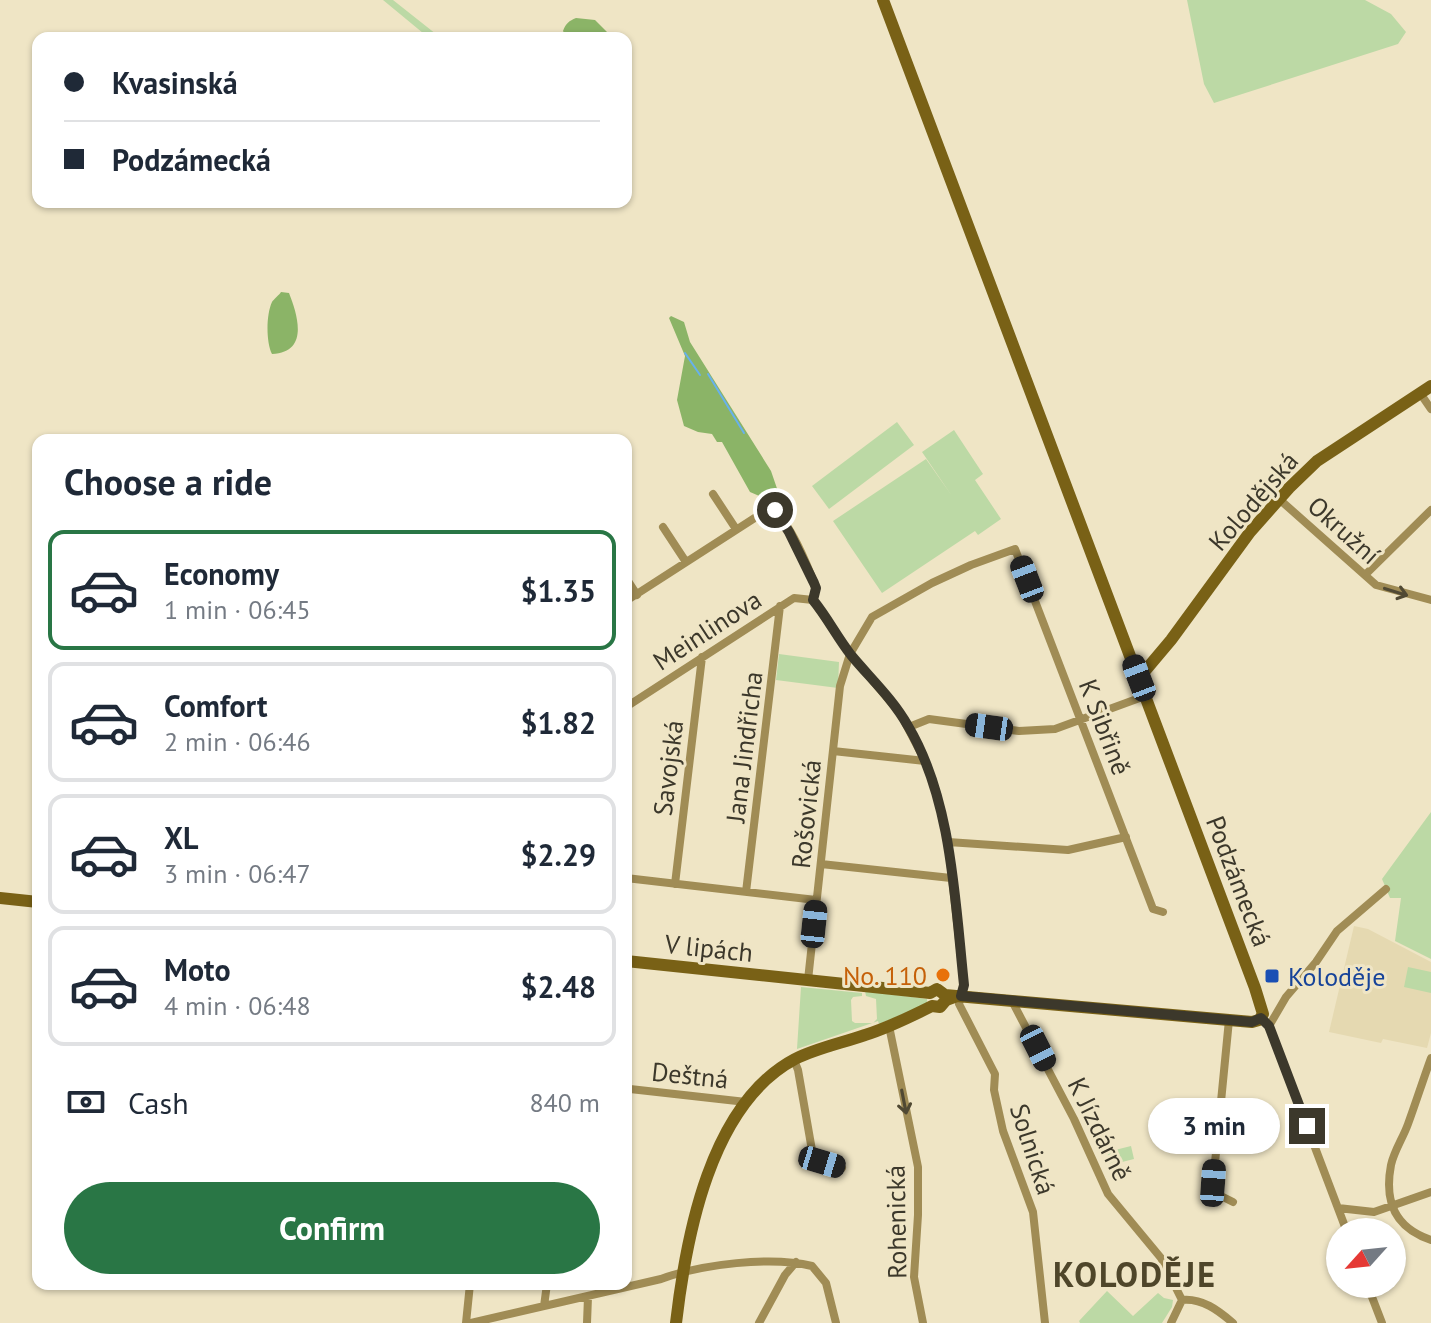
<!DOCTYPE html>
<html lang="en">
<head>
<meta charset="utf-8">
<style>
	:root { --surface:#fff; --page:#f2f2f3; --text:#1f2937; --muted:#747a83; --line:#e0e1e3; --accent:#297645 }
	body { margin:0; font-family:"PT Sans",sans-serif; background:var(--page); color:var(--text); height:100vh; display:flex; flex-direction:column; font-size:30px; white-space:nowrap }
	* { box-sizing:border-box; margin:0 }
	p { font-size:26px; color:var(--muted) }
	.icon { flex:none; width:44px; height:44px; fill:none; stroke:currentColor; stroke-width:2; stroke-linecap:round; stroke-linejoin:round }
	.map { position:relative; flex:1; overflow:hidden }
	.sheet { position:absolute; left:32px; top:434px; width:600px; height:856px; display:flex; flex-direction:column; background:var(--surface); border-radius:16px; box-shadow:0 2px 6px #0004 }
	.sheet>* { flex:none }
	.hud { position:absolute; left:32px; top:32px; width:600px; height:176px; border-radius:16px; box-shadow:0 2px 6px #0004; display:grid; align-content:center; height:176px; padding:0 32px; background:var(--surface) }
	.needle { width:52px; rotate:243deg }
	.tools { position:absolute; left:1326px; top:1218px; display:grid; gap:16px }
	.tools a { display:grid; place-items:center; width:80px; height:80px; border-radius:50%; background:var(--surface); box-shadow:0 2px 6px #0004; font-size:40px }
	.end { position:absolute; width:36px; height:36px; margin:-18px; border:10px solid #3c382b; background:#fff; box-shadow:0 0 0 4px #fff }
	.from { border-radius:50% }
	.bubble { position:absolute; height:56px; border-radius:28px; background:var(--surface); box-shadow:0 2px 6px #0004; font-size:26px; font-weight:800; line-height:56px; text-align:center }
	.car { position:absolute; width:24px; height:48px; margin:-24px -12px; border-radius:10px; box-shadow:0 0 6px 2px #0007; background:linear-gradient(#222 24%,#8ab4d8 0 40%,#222 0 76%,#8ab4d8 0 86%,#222 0) }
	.hud b { display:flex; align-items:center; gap:28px; height:76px; font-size:30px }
	.hud b+b { border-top:2px solid var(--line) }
	.hud i { width:20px; height:20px; background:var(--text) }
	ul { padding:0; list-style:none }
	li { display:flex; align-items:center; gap:24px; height:120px; margin:0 16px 12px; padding:0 16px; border:4px solid var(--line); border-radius:16px }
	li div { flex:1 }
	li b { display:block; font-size:30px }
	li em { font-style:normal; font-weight:800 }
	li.active { border-color:var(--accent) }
	li>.icon { width:72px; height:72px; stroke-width:1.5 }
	h2 { padding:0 32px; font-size:36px; line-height:96px }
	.pay { display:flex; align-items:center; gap:20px; height:88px; padding:0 32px; font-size:30px }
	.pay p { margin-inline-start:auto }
	.primary-button { display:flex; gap:16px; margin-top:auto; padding:16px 32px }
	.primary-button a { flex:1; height:92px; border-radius:48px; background:var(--accent); color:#fff; font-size:32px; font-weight:800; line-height:92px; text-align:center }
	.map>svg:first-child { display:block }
	.built { fill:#e5d9b1 }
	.green { fill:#bcd9a5 }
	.forest { fill:#8bb467 }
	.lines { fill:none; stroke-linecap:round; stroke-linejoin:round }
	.stream { stroke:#67b1ec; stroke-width:2 }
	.street { stroke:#a08c55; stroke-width:8 }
	.secondary { stroke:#796116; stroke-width:12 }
	.oneway { stroke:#504933 }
	.route { stroke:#3c382b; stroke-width:10 }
	.food-dot { fill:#e8710a; stroke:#efe5c5; stroke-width:3 }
	.transit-dot { fill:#1a4fb4; stroke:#efe5c5; stroke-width:3 }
	.labels { text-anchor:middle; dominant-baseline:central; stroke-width:6; stroke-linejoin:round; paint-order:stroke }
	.street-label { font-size:26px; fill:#3c382b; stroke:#efe5c5 }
	.food-label { font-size:26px; fill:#c56008; stroke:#efe5c5; text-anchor:end }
	.transit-label { font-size:26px; fill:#164399; stroke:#efe5c5; text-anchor:start }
	.district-label { font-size:34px; font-weight:bold; letter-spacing:2px; fill:#4f462a; stroke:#efe5c5 }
</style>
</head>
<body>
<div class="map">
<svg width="1431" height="1323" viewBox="0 0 1431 1323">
	<rect width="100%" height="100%" fill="#efe5c5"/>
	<path class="built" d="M1354 926 1368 929 1431 962V1033L1427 1048 1383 1039 1381 1043 1329 1032Z"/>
	<path class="green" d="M383 0H393L441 38H429Z
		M1187 0H1365L1391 14 1406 32 1398 44 1214 103 1204 84Z
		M897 422 914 445 829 509 812 486Z
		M954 430 983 474 975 480 1001 519 978 535 975 531 882 593 833 521 926 459 952 496 922 452Z
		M779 654 839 662 838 688 776 680Z
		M1431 812V959L1395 941 1401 898H1390L1382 879Z
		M1408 967 1431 972V993L1404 987Z
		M801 987 862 993V996L853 997 851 1000 852 1021 855 1023H873L877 1019 876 999 866 996 865 991 927 999V1004L879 1024 878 1021 797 1049Z
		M1131 1146 1134 1159 1110 1165 1107 1152Z
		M1107 1291 1133 1316 1158 1293 1164 1298 1173 1300 1172 1307 1162 1323H1080L1079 1321Z"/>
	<path class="forest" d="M576 18 595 20 613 38H567L563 31C566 23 569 21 576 18Z
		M281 292 289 293C298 316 309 352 272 354 266 342 266 315 272 302 273 300 280 294 281 292Z
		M671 316 684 322 690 342 771 471 783 506 750 492 722 442H717L712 434 698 432 684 426 677 400 685 356 669 318Z"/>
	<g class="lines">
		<path class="stream" d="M685 353 700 375
			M708 374 744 433"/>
		<path class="street" d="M1420 393 1431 409
			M713 494 736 529
			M1279 499 1376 585 1431 600
			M663 527 686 562
			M1365 575 1431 510
			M626 578 637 595
			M813 600 850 654 900 713 925 761 936 791 948 842 964 985 959 1004 995 1074 994 1090 1003 1131 1033 1212 1045 1323
			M626 601 770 508C788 516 809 569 816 588L813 600
			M626 707 794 598 813 600
			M909 727 929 719 1019 731 1055 729 1145 696
			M833 751 925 761
			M948 842 1068 850 1126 837
			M821 864 951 878
			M626 878 816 900
			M675 884 702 657
			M746 892 780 606
			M808 980 840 686 850 654 872 617 932 583 971 565 1015 549 1153 909 1163 912
			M1012 1001 1074 1119 1108 1194 1161 1258 1182 1300
			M1261 1018 1269 1026 1347 1232
			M1229 1020 1213 1183 1219 1195 1233 1202
			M889 1026 918 1167V1215L914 1277 923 1323
			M1269 1026 1286 997 1316 962 1337 931 1386 889
			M1431 1058C1423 1080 1416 1102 1408 1124 1403 1138 1394 1151 1391 1165 1384 1202 1395 1228 1431 1240
			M794 1060 798 1070 813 1156 842 1168
			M630 1089 746 1102
			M1338 1208 1374 1212 1431 1192
			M1367 1284 1382 1323
			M1182 1300C1202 1298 1218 1310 1233 1323
			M544 1306 547 1284
			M466 1323 470 1284
			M471 1323 661 1279C701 1264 772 1256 812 1266L826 1283 836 1323
			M587 1323 588 1297
			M759 1323 785 1275 796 1262
			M1171 1323 1182 1300"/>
		<path class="secondary" d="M1139 678 1171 640 1250 532 1289 488 1317 461 1431 386
			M0 898 38 902
			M626 961 930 993 937 989 945 995 1252 1022 1259 1020 1263 1014 1255 988 883 0
			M676 1323C686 1237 710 1104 795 1059 817 1048 842 1043 865 1035 888 1028 910 1017 932 1006L940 1007 946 1000 957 996"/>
	</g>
	<defs><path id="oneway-shaft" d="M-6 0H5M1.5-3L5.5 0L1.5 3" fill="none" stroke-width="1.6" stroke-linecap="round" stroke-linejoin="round" transform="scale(2)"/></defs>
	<g class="oneway">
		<use href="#oneway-shaft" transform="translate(1396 592) rotate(17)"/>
		<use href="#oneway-shaft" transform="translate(904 1102) rotate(79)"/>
	</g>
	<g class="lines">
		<path class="route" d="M775 510 789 532 814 583 816 588 813 600C827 617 837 637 851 655 870 678 893 699 908 726 952 800 955 901 964 985L961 996 1252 1022 1261 1018 1269 1026 1307 1126"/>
	</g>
	<circle class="food-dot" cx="943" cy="975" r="8"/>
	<rect class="transit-dot" x="1264" y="968" width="16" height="16" rx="4"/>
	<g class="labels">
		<g class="street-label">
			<text transform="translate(1253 501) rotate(-49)">Kolodějská</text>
			<text transform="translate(1344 530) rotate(42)">Okružní</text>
			<text transform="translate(707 630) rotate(-33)">Meinlinova</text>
			<text transform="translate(1105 727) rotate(69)">K Sibřině</text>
			<text transform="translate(744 747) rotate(-83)">Jana Jindřicha</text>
			<text transform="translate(668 768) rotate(-83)">Savojská</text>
			<text transform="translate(806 814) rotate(-84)">Rošovická</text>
			<text transform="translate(1239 881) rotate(69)">Podzámecká</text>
			<text transform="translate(709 948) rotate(6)">V lipách</text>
			<text transform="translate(690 1075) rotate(6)">Deštná</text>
			<text transform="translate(1100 1129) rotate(64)">K Jízdárně</text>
			<text transform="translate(1033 1149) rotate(72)">Solnická</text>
			<text transform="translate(896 1222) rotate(-91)">Rohenická</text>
		</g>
		<g class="food-label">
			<text x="927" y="975">No. 110</text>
		</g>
		<g class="transit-label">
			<text x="1288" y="976">Koloděje</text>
		</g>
		<g class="district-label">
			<text x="1135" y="1274">KOLODĚJE</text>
		</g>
	</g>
</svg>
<div class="tools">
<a><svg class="needle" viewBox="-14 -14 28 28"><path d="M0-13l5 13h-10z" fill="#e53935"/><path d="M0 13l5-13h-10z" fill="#747a83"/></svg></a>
</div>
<i class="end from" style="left:775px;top:510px"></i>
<i class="end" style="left:1307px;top:1126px"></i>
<div class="bubble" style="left:1148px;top:1098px;width:132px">3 min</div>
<i class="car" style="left:1027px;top:579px;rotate:339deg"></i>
<i class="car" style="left:1139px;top:678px;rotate:339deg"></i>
<i class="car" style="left:989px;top:727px;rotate:278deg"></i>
<i class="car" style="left:814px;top:924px;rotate:6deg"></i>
<i class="car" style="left:1038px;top:1048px;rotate:153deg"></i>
<i class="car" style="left:822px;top:1162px;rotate:107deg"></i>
<i class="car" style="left:1213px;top:1183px;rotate:4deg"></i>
<div class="hud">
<b><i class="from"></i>Kvasinská</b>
<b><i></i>Podzámecká</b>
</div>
<section class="sheet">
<h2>Choose a ride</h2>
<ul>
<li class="active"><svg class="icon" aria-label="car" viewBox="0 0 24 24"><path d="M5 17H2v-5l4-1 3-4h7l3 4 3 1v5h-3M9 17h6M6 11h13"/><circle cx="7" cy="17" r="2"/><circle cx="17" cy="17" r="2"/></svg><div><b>Economy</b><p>1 min · 06:45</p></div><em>$1.35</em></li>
<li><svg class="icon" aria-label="car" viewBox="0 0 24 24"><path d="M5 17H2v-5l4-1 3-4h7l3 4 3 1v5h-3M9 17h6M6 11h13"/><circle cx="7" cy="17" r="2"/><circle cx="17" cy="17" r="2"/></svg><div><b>Comfort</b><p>2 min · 06:46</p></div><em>$1.82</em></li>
<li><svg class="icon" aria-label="car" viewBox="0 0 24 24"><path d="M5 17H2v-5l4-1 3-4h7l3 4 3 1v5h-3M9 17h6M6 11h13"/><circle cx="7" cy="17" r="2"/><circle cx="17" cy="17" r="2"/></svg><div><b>XL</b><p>3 min · 06:47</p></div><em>$2.29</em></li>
<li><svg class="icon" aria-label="car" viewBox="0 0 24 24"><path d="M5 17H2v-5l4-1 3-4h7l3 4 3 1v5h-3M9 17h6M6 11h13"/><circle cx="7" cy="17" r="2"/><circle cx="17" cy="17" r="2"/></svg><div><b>Moto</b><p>4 min · 06:48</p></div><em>$2.48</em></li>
</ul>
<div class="pay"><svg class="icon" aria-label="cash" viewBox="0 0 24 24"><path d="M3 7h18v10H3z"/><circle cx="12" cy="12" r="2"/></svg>Cash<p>840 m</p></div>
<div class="primary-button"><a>Confirm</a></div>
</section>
</div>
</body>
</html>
